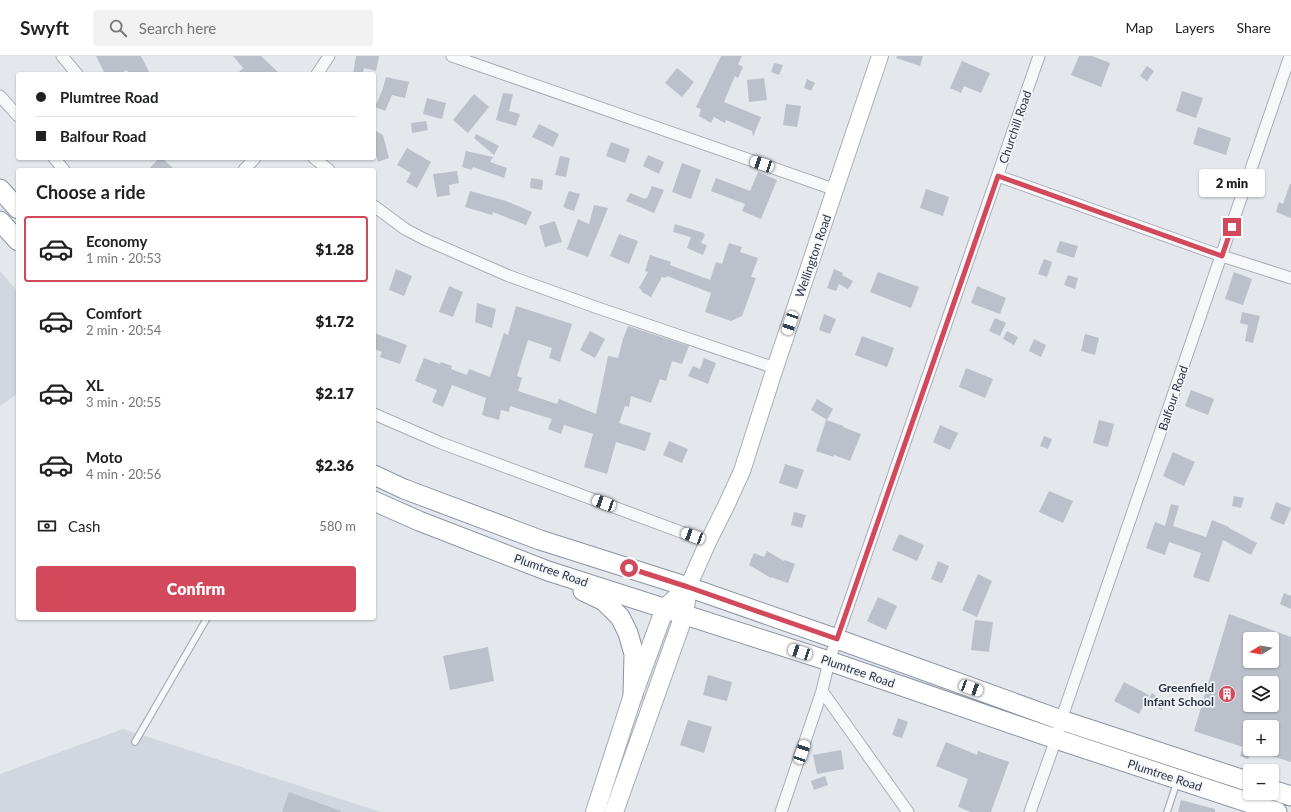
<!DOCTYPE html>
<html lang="en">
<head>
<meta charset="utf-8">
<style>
	:root { --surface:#fff; --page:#f2f2f2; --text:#202124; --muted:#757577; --line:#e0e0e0; --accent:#d1495b }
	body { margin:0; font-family:Lato,sans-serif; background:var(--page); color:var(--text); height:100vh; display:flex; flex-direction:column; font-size:15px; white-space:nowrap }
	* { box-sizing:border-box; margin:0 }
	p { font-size:13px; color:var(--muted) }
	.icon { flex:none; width:22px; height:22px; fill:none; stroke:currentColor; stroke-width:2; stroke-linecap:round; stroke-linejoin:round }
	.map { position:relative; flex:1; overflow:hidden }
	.panel { position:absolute; left:16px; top:112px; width:360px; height:452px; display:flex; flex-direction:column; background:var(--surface); border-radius:4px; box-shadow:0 1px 3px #0004 }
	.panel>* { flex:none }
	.hud { position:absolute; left:16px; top:16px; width:360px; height:88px; border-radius:4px; box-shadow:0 1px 3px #0004; display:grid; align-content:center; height:88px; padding:0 20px; background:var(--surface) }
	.needle { width:26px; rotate:259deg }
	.buttons { position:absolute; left:1243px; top:576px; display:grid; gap:8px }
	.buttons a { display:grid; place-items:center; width:36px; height:36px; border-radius:4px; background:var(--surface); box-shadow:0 1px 3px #0004; font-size:20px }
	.end { position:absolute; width:18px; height:18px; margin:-9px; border:5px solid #d1495b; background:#fff; box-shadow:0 0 0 2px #fff }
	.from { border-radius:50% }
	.bubble { position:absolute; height:28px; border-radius:4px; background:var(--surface); box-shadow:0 1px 3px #0004; font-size:13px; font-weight:800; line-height:28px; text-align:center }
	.car { position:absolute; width:12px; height:24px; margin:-12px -6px; border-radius:5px; box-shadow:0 0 3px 1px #0007; background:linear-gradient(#fff 24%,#345 0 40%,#fff 0 76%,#345 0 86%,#fff 0) }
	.hud b { display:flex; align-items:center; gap:14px; height:38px; font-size:15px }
	.hud b+b { border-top:1px solid var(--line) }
	.hud i { width:10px; height:10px; background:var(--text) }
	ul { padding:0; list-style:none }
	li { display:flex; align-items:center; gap:12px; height:66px; margin:0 8px 6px; padding:0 12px; border:2px solid transparent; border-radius:4px }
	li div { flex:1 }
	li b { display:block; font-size:15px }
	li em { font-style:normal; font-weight:800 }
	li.current { border-color:var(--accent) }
	li>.icon { width:36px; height:36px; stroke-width:1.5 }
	h2 { padding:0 20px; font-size:18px; line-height:48px }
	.pay { display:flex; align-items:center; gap:10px; height:44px; padding:0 20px; font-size:15px }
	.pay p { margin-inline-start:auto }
	.cta { display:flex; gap:8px; margin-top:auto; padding:8px 20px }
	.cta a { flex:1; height:46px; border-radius:4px; background:var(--accent); color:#fff; font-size:16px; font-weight:800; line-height:46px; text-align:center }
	header { display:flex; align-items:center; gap:24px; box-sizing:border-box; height:56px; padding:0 20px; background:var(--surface); border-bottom:1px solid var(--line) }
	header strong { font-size:19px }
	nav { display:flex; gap:22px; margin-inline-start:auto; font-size:14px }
	.search { width:280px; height:36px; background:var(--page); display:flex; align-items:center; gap:10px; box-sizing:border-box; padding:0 14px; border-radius:4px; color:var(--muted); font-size:15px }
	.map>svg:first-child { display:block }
	.built { fill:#d2d6de }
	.building { fill:#bbc0ca; fill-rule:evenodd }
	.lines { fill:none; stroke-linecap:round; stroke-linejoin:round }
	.service-casing { stroke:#a9aeb7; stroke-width:8 }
	.minor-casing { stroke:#a9aeb7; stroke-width:13 }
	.secondary-casing { stroke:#a9aeb7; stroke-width:18 }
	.primary-casing { stroke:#a3abb8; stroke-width:20 }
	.trunk-casing { stroke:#8b94a3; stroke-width:21 }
	.service { stroke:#f7f8fa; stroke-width:5.5 }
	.minor { stroke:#f7f8fa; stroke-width:11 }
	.secondary { stroke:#fff; stroke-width:16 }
	.primary { stroke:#fff; stroke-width:18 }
	.trunk { stroke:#fff; stroke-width:19 }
	.route { stroke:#d1495b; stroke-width:5 }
	.labels { text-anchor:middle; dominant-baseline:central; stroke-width:3.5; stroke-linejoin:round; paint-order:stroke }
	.street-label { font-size:12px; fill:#2b3445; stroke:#f4f6f9 }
	.poi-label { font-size:12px; font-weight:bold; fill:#2b3445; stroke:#f4f6f9; text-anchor:end }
</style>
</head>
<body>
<header>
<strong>Swyft</strong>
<div class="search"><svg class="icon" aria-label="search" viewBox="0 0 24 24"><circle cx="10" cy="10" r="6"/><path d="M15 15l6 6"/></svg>Search here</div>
<nav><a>Map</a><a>Layers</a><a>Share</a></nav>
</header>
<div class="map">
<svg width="1291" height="756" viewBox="0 0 1291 756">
	<rect width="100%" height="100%" fill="#e4e7ec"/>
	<path class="built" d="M0 215 18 236V337L0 350Z
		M123 673 381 756H0V718Z"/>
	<path class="building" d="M96 0H141L150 18H129L127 14 119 18H105Z
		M233 0H261L280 18H237L243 12Z
		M356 0H379L376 15 364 12 363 18H353Z
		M721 0H742L738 8 743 11 738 22 735 20 724 46 761 61 753 81 752 75 726 64 725 67 714 61 711 67 699 60 701 53 696 51Z
		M897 0H923L920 10 896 2Z
		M1079 0H1092L1110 7 1101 31 1071 19Z
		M962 5 990 17 981 37 964 30 961 37 950 32Z
		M774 7 783 9 779 19 771 16Z
		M1147 10 1154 15 1147 25 1140 20Z
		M677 12 694 26 682 41 665 27Z
		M386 21 409 26 405 42 392 39 385 55 375 51 382 35Z
		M764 22 767 44 749 46 747 24Z
		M807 23 815 27 811 35 804 32Z
		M1182 35 1203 42 1196 62 1176 55Z
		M503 37 513 38 509 55 520 58 516 70 496 64Z
		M474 38 489 51 468 77 453 64Z
		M427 42 446 47 442 63 423 58Z
		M786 48 801 50 797 71 783 69Z
		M426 65 428 74 412 77 411 67Z
		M539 68 559 78 553 91 532 81Z
		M1198 71 1231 82 1226 99 1193 88Z
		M374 74 383 79 389 102 378 106 374 91Z
		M476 78 499 90 494 99 474 82Z
		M611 86 630 93 625 107 606 100Z
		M407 92 431 106 417 132 406 126 411 117 397 109Z
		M466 95 493 101 490 106 507 112 504 122 473 111 472 114 462 111Z
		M648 99 664 106 659 118 643 110Z
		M560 100 570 102 566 121 555 119Z
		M159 102H162L175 114H148Z
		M682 107 701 114 691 143 672 136Z
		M457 115 459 127 449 129 450 139 437 141 433 118Z
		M758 116 777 124 761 163 742 155 745 148 711 135 716 122 750 135Z
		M531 122 543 124 542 134 530 132Z
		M1290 128H1291V162L1276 156 1279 146 1283 148Z
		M652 130 664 134 654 157 626 145 630 137 645 143V142H647Z
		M926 133 949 141 943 160 920 152Z
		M470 135 506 145 532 156 526 169 493 156 492 159 465 151Z
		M569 135 580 138 574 155 563 151Z
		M594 149 608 152 588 201 567 193 578 163 589 168Z
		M555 165 562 186 545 191 539 170Z
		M675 168 704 177 703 178 705 179 701 187 707 189 703 199 687 192 691 181 673 176Z
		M619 178 638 185 629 208 610 200Z
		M1060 185 1078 190 1074 202 1056 196Z
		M729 187 742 191 740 196 758 202 751 221 756 222 742 260 731 265 705 256 711 237 667 220 666 222 662 221 651 241 642 236V234L639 232 648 216 645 215 650 199 671 206 670 209 710 224 716 206 722 208Z
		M1044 203 1052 206 1047 221 1038 218Z
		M396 213 412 220 404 240 389 234Z
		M834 213 843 217 842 219 853 225 848 233 839 228 836 235 827 232Z
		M878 216 919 231 911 252 870 236Z
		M1234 216 1252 223 1243 249 1225 243Z
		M1068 219 1078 222 1075 233 1064 229Z
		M449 230 463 236 453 261 439 256Z
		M977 230 1006 242 1000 258 971 247Z
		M477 247 496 253 492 272 475 266Z
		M516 250 572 268 560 306 549 302 552 292 528 284 517 320 522 322 518 335 557 348 559 343 596 358 608 300 618 302 623 283 628 270 689 290 682 308 672 305 666 325 660 323 651 347 631 340 629 351 625 350 619 367 651 377 645 395 616 386 607 418 584 411 593 378 564 369 561 378 548 373 552 363 510 350 509 356 501 354 499 364 482 359 486 342 452 329 443 351 432 346 437 334 415 325 424 302 440 308 441 306 452 310 451 313 467 319 469 313 490 321 504 277 508 279Z
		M1242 256 1260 260 1253 287 1245 285 1248 269 1240 267Z
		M824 258 836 263 830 278 819 274Z
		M995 262 1006 267 1000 280 989 275Z
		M590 275 605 283 595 302 580 294Z
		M1007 275 1018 281 1014 289 1003 283Z
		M374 277 407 289 400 308 380 301 382 296 374 293Z
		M1085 278 1099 282 1095 299 1081 295Z
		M862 280 894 292 887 311 855 299Z
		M1034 283 1046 289 1041 301 1029 295Z
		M704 302 716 307 708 328 688 320 693 310 700 313Z
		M966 312 993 323 985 342 959 331Z
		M1191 334 1214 343 1208 359 1185 350Z
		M817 343 833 353 827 364 811 354Z
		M826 364 844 370 843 371 861 378 850 405 834 399V401L816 395Z
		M1099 364 1114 368 1108 391 1093 387Z
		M940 369 958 377 950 394 933 386Z
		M1044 380 1052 383 1048 393 1040 390Z
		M669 385 688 393 682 407 663 399Z
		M1173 396 1195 406 1184 430 1163 420Z
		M785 408 804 414 797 433 779 427Z
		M1049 435 1073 445 1063 467 1039 456Z
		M1234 440 1244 442 1241 452 1232 450Z
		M1276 446 1291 452 1284 469 1270 463Z
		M1171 448 1179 450 1173 470 1206 481 1212 464 1229 471V472L1257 487 1251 499 1223 484 1209 526 1193 521 1201 497 1169 486 1165 499 1146 492 1155 466 1165 470Z
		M794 456 806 459 802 472 791 469Z
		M899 478 924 489 917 505 892 494Z
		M767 495 784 505 785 504 795 508 788 527 771 521V522L749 509 754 497 764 501Z
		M938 505 949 510 942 527 931 523Z
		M978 518 992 525 977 561 962 554Z
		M1284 537 1291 540V553L1280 548Z
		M878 541 897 550 886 574 867 565Z
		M1229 558 1291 581V706L1272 700V671H1250V698L1248 703 1240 700 1243 691 1194 675ZM1250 583H1272V605H1250ZM1250 627H1272V649H1250Z
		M975 564 993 566 989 596 971 594Z
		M488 591 494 625 450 634 443 600Z
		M708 619 732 626 727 645 703 639Z
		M1124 626 1149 639 1139 658 1114 645Z
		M1152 637 1166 647 1161 654 1148 644Z
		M898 662 908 666 902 682 892 679Z
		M688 664 712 671 704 697 680 689Z
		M946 686 977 699 978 695 1009 706 991 756H971L958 751 968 723 936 710Z
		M841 694 844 713 817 718 813 699Z
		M825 720 828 729 814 734 811 725Z
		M289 736 341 755 340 756H282Z
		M1181 744 1215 753V756H1178Z"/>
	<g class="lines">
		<g class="service-casing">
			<path id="service" d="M135 686 207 562
				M1167 756 1177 726"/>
		</g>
		<g class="minor-casing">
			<path id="minor" d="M62 0 77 18
				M452 0 836 134
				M317 18 329 0
				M0 40 18 60
				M54 102 64 114
				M314 102 329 114
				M244 114 255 102
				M998 120 1222 200 1291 222
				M374 150 405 173 424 183 509 220 598 252 775 312
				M374 358 441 387 708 486
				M822 635 908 756
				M781 756 822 635 829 605 1039 0
				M1030 756 1056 683 1061 664 1290 0"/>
		</g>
		<g class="secondary-casing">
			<path id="secondary" d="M688 531 708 486 726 450 742 415 775 312 880 0"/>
		</g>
		<g class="primary-casing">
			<path id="primary" d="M595 756 633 639 665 552 688 531
				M614 756 684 559 686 544"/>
		</g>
		<g class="trunk-casing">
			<path id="trunk" d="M0 133 18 153
				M0 165 18 185
				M374 419 404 433 540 484 688 531 837 583 1061 664 1250 726
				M374 445 419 465 548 515 829 605 1056 683 1277 756
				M583 535 604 545 620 561 628 577 634 598 633 639
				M1272 734 1291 740"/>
		</g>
		<use href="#service" class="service"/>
		<use href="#minor" class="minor"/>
		<use href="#secondary" class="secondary"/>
		<use href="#primary" class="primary"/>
		<use href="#trunk" class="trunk"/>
	</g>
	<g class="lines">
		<path class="route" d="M629 512 688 531 837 583 998 120 1222 200 1232 171"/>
	</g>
	<defs>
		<g id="building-disc" transform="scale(0.9)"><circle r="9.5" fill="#d1495b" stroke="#f4f6f9"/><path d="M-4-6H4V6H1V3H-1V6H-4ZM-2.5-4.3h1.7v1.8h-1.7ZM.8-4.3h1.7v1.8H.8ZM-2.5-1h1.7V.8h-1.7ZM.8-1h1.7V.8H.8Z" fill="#fff"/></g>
	</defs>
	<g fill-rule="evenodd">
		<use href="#building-disc" x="1227" y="638"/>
	</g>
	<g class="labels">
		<g class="street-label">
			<text transform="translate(1015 71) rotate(-71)">Churchill Road</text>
			<text transform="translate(813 200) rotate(-71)">Wellington Road</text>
			<text transform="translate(1173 342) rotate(-71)">Balfour Road</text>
			<text transform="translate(551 514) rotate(19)">Plumtree Road</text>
			<text transform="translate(858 615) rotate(19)">Plumtree Road</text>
			<text transform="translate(1165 719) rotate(18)">Plumtree Road</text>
		</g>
		<g class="poi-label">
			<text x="1214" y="631">Greenfield<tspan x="1214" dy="14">Infant School</tspan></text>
		</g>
	</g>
</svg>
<div class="buttons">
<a><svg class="needle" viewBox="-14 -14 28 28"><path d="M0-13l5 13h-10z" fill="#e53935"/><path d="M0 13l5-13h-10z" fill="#757577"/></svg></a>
<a><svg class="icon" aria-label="layers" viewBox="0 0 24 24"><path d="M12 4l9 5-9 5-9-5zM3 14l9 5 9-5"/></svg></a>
<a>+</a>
<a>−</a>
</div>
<i class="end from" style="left:629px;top:512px"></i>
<i class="end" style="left:1232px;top:171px"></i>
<div class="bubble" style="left:1199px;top:113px;width:66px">2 min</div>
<i class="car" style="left:762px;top:108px;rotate:289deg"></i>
<i class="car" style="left:790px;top:267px;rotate:199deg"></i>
<i class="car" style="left:604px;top:447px;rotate:290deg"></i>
<i class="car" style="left:693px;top:480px;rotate:290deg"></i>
<i class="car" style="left:800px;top:596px;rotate:288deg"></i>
<i class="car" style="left:971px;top:632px;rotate:110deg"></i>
<i class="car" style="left:802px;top:696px;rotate:19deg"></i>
<div class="hud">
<b><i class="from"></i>Plumtree Road</b>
<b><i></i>Balfour Road</b>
</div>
<section class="panel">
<h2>Choose a ride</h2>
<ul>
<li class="current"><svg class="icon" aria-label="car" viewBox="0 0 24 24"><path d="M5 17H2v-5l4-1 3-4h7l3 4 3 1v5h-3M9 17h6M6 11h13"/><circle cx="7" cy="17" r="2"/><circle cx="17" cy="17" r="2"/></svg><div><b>Economy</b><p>1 min · 20:53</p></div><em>$1.28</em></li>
<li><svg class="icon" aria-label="car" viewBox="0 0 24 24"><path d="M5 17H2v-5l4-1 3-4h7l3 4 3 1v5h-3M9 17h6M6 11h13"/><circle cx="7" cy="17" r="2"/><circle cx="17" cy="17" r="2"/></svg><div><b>Comfort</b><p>2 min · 20:54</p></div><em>$1.72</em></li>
<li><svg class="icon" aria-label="car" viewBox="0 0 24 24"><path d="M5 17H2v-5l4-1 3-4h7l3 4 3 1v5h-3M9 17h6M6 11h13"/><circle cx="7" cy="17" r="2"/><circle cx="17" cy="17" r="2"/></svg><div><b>XL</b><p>3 min · 20:55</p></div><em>$2.17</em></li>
<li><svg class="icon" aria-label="car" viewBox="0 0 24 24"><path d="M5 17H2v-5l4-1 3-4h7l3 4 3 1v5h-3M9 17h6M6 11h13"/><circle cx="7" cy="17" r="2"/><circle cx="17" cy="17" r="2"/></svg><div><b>Moto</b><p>4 min · 20:56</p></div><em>$2.36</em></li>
</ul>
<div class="pay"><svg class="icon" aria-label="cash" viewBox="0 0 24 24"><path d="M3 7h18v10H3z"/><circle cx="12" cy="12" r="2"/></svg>Cash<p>580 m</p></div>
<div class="cta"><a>Confirm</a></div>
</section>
</div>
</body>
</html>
